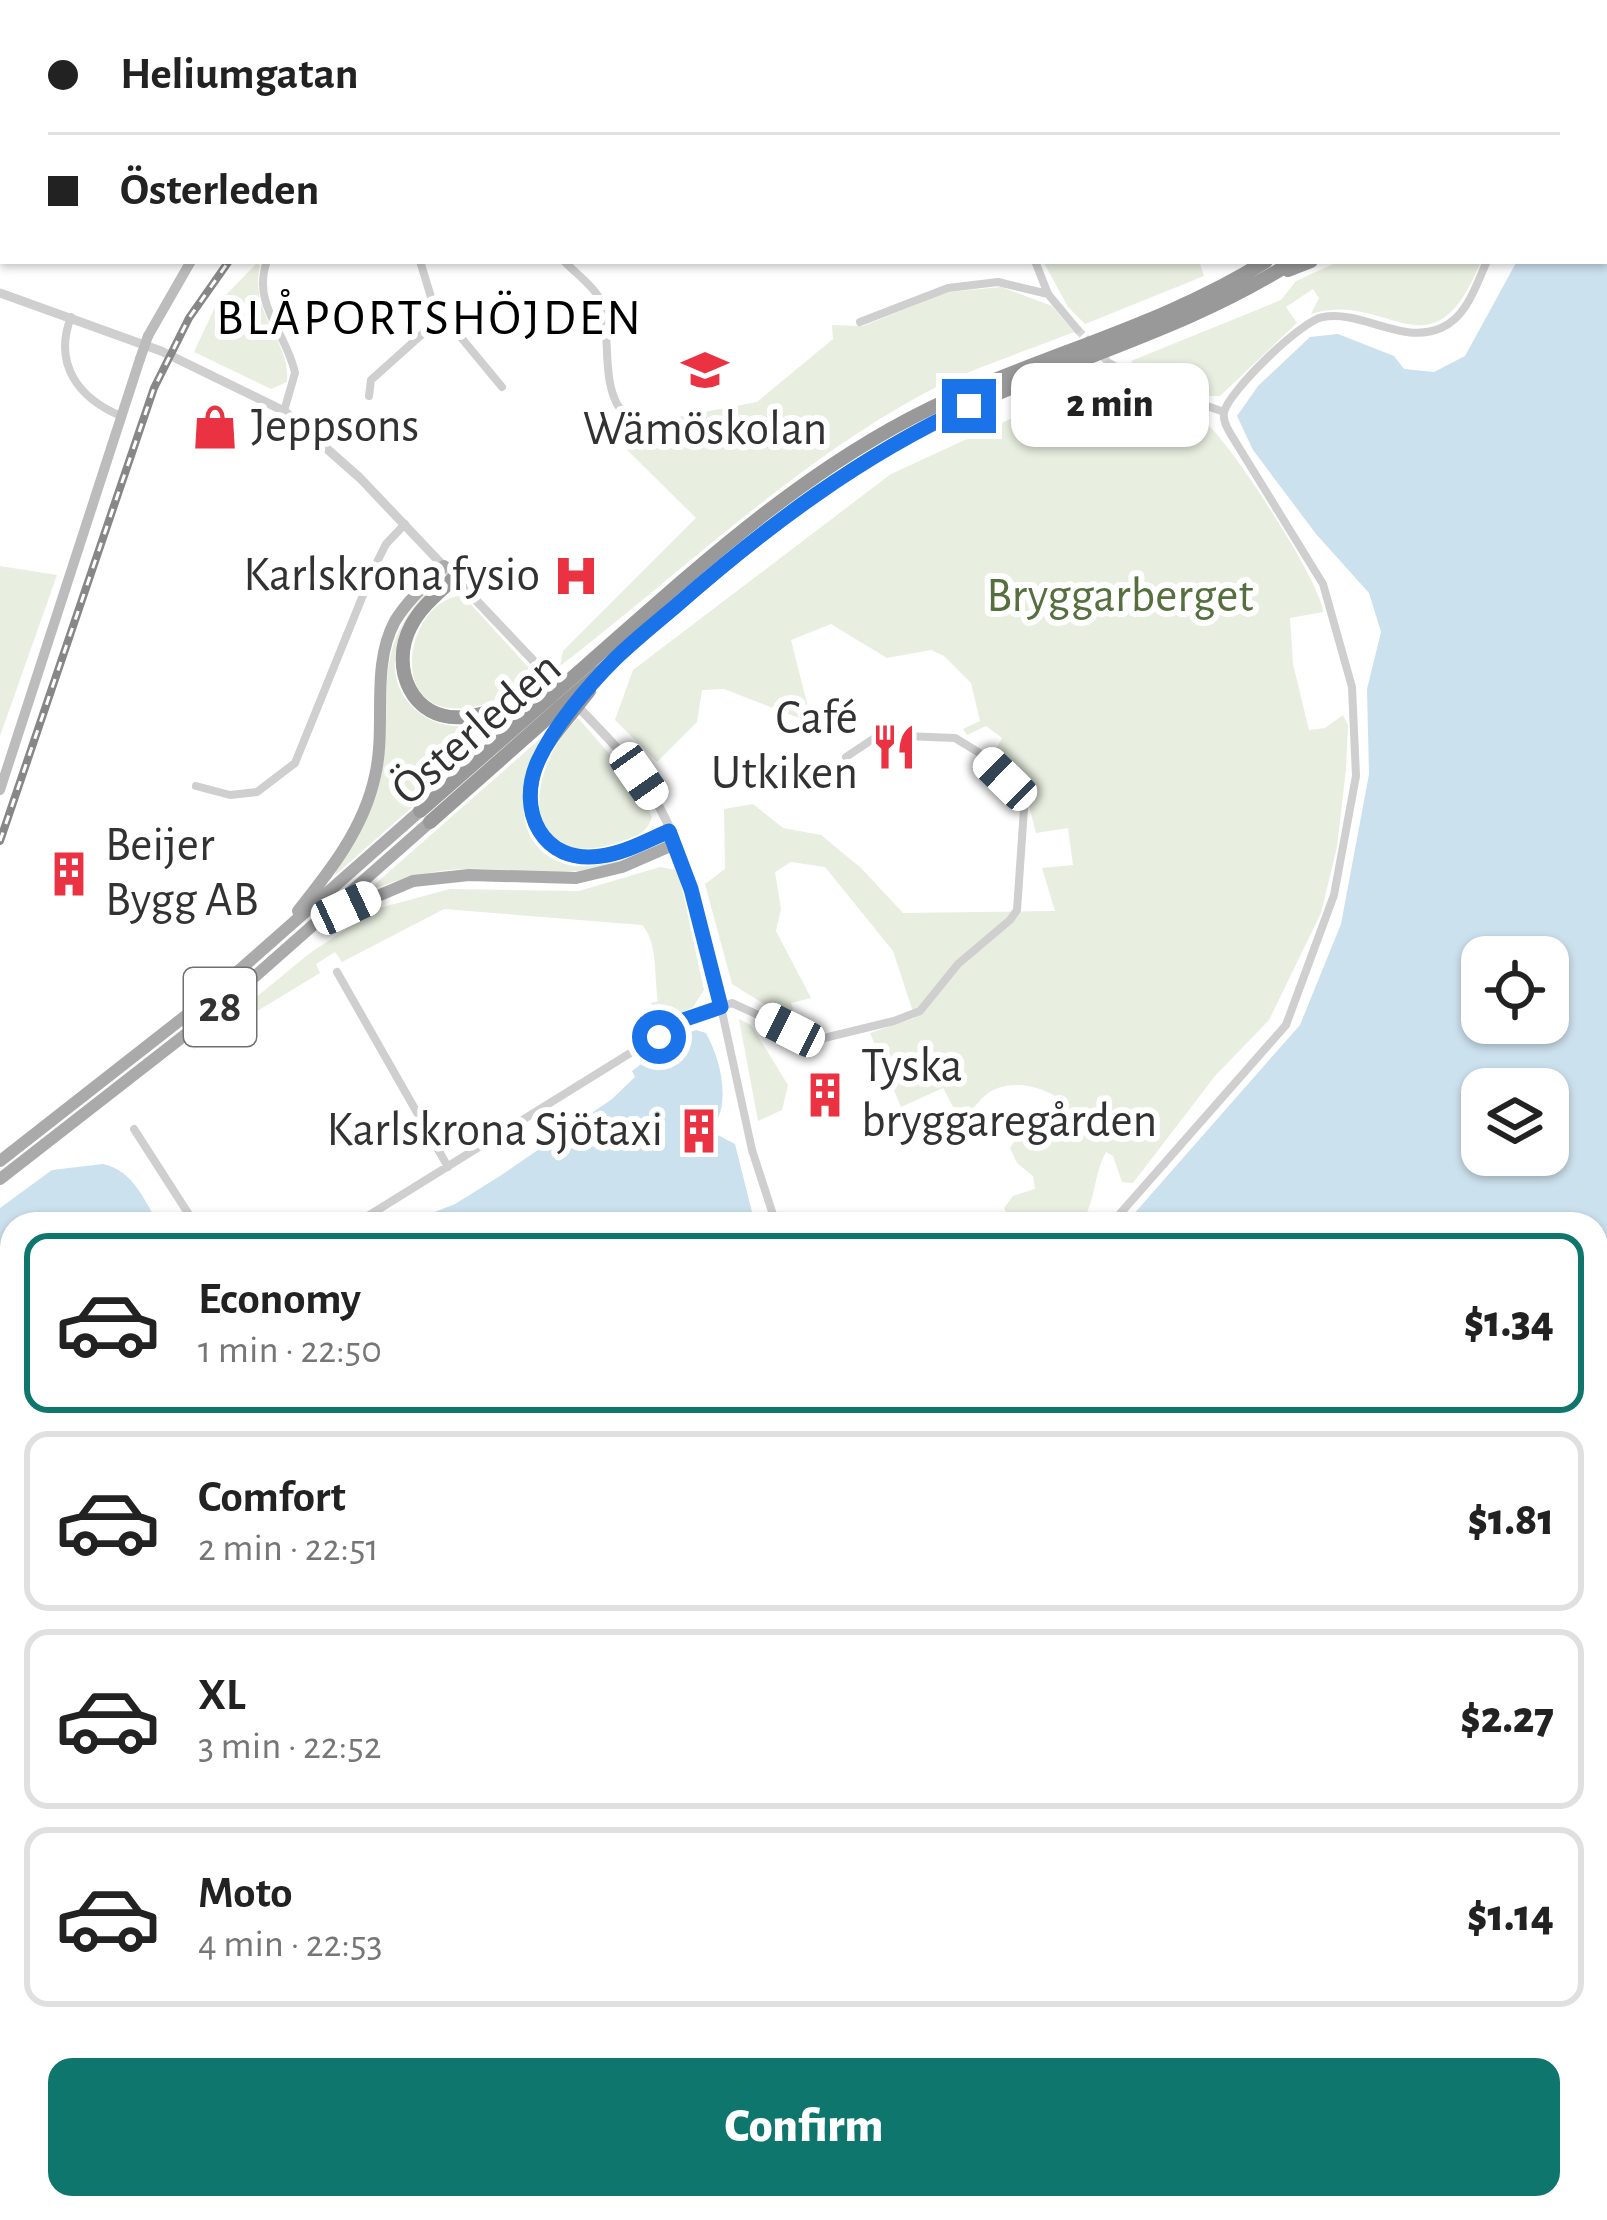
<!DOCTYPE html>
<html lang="en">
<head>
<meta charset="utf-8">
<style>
	:root { --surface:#fff; --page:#f6f6f6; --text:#222; --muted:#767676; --line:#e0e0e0; --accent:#0f766e }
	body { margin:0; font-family:"Alegreya Sans",sans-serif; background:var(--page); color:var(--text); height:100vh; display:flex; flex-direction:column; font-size:45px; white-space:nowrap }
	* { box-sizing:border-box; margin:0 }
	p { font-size:39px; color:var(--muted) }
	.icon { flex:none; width:66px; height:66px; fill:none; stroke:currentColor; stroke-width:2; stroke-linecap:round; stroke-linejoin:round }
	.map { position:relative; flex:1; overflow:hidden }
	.sheet { position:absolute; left:0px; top:1212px; width:1608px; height:1008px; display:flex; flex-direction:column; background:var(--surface); border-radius:36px 36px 0 0; box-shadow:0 3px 9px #0004 }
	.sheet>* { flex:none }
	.hud { position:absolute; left:0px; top:0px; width:1608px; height:264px; box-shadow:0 3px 9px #0004; display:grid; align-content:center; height:264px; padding:0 48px; background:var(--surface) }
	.controls { position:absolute; left:1461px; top:936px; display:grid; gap:24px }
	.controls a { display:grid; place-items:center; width:108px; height:108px; border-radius:24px; background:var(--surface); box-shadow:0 3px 9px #0004; font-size:60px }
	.end { position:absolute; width:54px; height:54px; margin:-27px; border:15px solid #1a73e8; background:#fff; box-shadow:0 0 0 6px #fff }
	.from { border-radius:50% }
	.bubble { position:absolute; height:84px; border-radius:24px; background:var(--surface); box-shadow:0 3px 9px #0004; font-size:39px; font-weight:800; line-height:84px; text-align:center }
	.car { position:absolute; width:36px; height:72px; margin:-36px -18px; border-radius:15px; box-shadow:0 0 9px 3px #0007; background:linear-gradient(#fff 24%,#345 0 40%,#fff 0 76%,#345 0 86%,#fff 0) }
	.hud b { display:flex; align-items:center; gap:42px; height:114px; font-size:45px }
	.hud b+b { border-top:3px solid var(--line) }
	.hud i { width:30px; height:30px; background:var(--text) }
	ul { padding:21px 0 0; list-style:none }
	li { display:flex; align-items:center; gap:36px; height:180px; margin:0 24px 18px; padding:0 24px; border:6px solid var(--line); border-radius:24px }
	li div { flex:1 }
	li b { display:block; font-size:45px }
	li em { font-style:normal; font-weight:800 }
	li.active { border-color:var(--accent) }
	li>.icon { width:108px; height:108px; stroke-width:1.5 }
	.primary-button { display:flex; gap:24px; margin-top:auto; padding:24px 48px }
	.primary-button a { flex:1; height:138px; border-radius:24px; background:var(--accent); color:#fff; font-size:48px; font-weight:800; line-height:138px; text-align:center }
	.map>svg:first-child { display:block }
	.green { fill:#e8eee0 }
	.water { fill:#cce1ee; fill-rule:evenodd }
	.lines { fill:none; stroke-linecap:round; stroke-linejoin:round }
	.minor-tunnel { stroke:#d6d6d6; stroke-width:8; stroke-dasharray:8 4; stroke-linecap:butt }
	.minor { stroke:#cfcfcf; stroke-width:8 }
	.tertiary { stroke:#cfcfcf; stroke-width:9 }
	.secondary { stroke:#bcbcbc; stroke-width:10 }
	.primary { stroke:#aaa; stroke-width:12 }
	.motorway { stroke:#999; stroke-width:14 }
	.rail-casing { stroke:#878787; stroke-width:8 }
	.rail { stroke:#fff; stroke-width:3; stroke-dasharray:9; stroke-linecap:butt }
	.secondary-bridge { stroke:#bcbcbc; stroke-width:10 }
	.motorway-bridge { stroke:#999; stroke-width:14 }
	.route { stroke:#1a73e8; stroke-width:15 }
	.labels { text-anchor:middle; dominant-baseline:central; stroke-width:12; stroke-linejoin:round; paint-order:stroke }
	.shield { fill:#fff; stroke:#707070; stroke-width:3 }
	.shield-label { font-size:45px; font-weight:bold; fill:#323232 }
	.poi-label { font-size:48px; fill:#323232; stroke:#fff; text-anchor:start }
	.park-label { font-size:48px; fill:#556f3d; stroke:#fff }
	.street-label { font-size:48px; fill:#323232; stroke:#fff }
	.neighbourhood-label { font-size:51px; letter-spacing:3px; fill:#000; stroke:#fff }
</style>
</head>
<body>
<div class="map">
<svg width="1607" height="2220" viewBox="0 0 1607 2220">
	<rect width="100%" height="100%" fill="#fff"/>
	<path class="green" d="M1043 261H1199L1204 276 1085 324 1068 307Z
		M1340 261H1481C1432 383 1389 289 1311 314L1319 298 1313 289 1286 307 1297 323 1220 396C1191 397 1150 383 1131 361L1281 300 1296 281Z
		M256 264 260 265C249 316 291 340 287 382L271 389 194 352 216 305Z
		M1001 287 1052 306 1074 332C1024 352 968 369 921 395 788 468 680 574 560 666L563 651 696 518 614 437 625 427 757 402 833 339 832 325 863 326 948 292Z
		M1097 379C1131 392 1169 402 1201 419 1224 431 1323 585 1323 612L1290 618 1293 664 1309 730 1325 728 1343 715 1348 725 1346 769 1337 847 1321 913 1269 1020 1215 1076 1133 1183 1122 1182 1113 1156 1106 1152C1093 1175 1096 1204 1080 1224H1012L1004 1208 1013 1196 1035 1189 1033 1176 1017 1163 1010 1148 1036 1108 1057 1116 1067 1133 1079 1130C1076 1123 1072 1111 1066 1105 1049 1086 1008 1077 987 1094 972 1106 979 1109 957 1114L943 1088 901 1107 870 1033 915 1018 893 951 825 867 791 862 775 872 781 909 776 931 811 998 791 1003 799 1026 732 984 705 884 725 869 724 809 753 804 783 828 821 835 861 868 903 913 1055 911 1042 868 1073 865 1068 828 1036 833 1025 789 991 758 1002 738 986 726 967 735 963 729 980 721 971 683 944 656 931 650 887 658 831 624 791 640 812 723 724 689 702 690 697 722 657 762 615 720 633 670 891 474Z
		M0 566 57 575 0 736Z
		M436 583 438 586C426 603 408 621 400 640 382 681 412 724 456 726 482 727 505 715 528 705L335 875C340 853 368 822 377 793 402 707 359 654 436 583Z
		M458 596 465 598 539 679C378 775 393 607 458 596Z
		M578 718 634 782 652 817C648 831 639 835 625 840 522 879 519 776 578 718Z
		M541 738C518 780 508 849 569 865 587 869 608 862 624 860 578 878 534 871 485 869 443 867 405 876 366 892Z
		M660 867 676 870 680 879 704 990 693 1007 661 1024 651 1003 658 1001C654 977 658 942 642 925L444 909 342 962 335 952 316 964 320 973 191 1051 310 953 376 909 450 889 579 891Z
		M739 1019 751 1025 788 1085 782 1110 758 1121Z"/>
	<path class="water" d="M1607 40V2220H1266L1264 2210 1260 2208H1596V1224H1125L1300 1025 1341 924 1369 774 1367 689 1381 632 1369 593 1316 534 1253 450 1237 416 1258 386 1310 337 1338 334 1394 356 1404 369 1434 372 1465 356 1517 261H1605ZM1548 957V1023H1482V957ZM1482 1089H1548V1155H1482Z
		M696 1030 706 1033C717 1054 725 1079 722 1104 721 1114 715 1122 714 1133L735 1144 755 1224H404L455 1204 500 1176 612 1099 635 1077 632 1071 677 1037Z
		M103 1164C134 1171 143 1199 159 1224H12V1726H0V1208L52 1170Z
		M399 2208H1057L1056 2220H406Z"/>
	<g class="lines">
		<path class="minor-tunnel" d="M1077 329 1109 363"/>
		<path class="minor" d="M331 0 332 3
			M402 3 404 0
			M0 149 3 150
			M267 261C251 305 287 333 295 373L284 411
			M420 261 438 320 454 329 502 387
			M564 261C574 272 591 284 598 296 615 327 596 387 626 416
			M1035 261 1048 294 1077 329
			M71 317C53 364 78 398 121 416
			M860 322 948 288 998 282 1048 294
			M1109 363 1148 385 1224 412
			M369 396 371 380 438 320
			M196 786 230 795 257 792 295 763 374 568 386 544 405 524
			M337 972 448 1167
			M721 1007 752 1150 776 1224
			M134 1129 195 1224
			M355 1224 685 1019 732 1003 802 1035 820 1039 894 1021 920 1011 958 964 1010 920 1017 910 1024 809 1018 794 978 752 955 738 879 735 846 757
			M1111 1224 1286 1025 1334 895 1356 776 1352 687 1323 584 1238 446C1232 436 1222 423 1224 412 1229 391 1302 320 1323 317 1362 310 1402 345 1441 328 1467 317 1476 285 1487 261
			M0 1943 12 1945
			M0 2094H12
			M0 2189 12 2191"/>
		<path class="tertiary" d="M1416 0 1419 3
			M706 3V0
			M1597 3 1598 0
			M0 293 161 351 284 411 360 478 547 675
			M582 711C608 738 634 764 653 796 691 859 704 937 721 1007
			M0 1811 12 1814
			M37 2208 39 2220
			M296 2208 303 2220"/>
		<path class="secondary" d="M595 3 599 0
			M148 336 191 261
			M0 790 140 359"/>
		<path class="primary" d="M298 911C330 871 364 828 375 776 387 726 370 667 395 621 408 600 427 583 444 566
			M333 915 413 881 469 875 576 878 622 867 675 844
			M0 1161 202 1003 420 811
			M0 1179 217 1010 430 822"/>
		<path class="motorway" d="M1521 3 1523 0
			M1541 3 1543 0
			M1288 270 1311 261
			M455 577C440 592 421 606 411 626 389 667 412 722 463 717 491 715 518 700 543 688
			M588 664C695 570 801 471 931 408 1041 355 1163 326 1266 261
			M598 674C704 581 809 486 935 422 1053 363 1182 333 1294 261
			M570 715C558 730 545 745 538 762 519 804 536 858 589 857 617 857 644 842 669 831
			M420 811 550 697
			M430 822 560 707"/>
		<g class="rail-casing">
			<path id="rail" d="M635 3 639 0
				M0 841 154 388 189 318 229 261"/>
		</g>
		<use href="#rail" class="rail"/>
		<path class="secondary-bridge" d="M140 359 148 336"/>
		<path class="motorway-bridge" d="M550 697 588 664
			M560 707 598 674
			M570 715 589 691"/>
	</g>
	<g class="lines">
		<path class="route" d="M659 1037 686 1019 721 1007 691 889 669 831C648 840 625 853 601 856 542 865 516 810 538 761 554 726 588 686 615 659 634 640 656 623 677 605 766 527 860 456 969 406"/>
	</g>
	<defs>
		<g id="school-bare" transform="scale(3.6)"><path d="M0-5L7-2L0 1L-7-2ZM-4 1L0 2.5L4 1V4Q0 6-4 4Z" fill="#ea3243" stroke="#fff" stroke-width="2.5" paint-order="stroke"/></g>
		<g id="shop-bare" transform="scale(3.6)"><path d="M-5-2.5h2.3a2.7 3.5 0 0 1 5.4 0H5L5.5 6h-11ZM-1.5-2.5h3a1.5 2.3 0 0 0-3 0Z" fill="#ea3243" stroke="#fff" stroke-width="2.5" paint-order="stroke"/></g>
		<g id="hospital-bare" transform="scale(3.6)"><path d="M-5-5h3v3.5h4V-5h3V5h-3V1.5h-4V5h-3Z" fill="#ea3243" stroke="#fff" stroke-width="2.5" paint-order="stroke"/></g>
		<g id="restaurant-bare" transform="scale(3.6)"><path d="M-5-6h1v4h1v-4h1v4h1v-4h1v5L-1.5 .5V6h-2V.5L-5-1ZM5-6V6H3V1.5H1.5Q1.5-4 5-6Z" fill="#ea3243" stroke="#fff" stroke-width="2.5" paint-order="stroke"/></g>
		<g id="building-bare" transform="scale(3.6)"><path d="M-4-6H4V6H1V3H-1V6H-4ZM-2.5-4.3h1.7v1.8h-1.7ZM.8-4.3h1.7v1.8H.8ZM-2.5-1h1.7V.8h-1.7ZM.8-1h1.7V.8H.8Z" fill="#ea3243" stroke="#fff" stroke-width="2.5" paint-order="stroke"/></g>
	</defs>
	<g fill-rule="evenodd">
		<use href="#school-bare" x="705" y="370"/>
		<use href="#shop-bare" x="215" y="427"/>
		<use href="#hospital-bare" x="576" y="576"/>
		<use href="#restaurant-bare" x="894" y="747"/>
		<use href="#building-bare" x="69" y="874"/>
		<use href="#building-bare" x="825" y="1095"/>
		<use href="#building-bare" x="699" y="1131"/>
	</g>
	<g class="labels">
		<rect class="shield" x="184" y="968" width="72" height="78" rx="9"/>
		<g class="shield-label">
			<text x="220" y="1007">28</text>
		</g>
		<g class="poi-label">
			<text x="251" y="427">Jeppsons</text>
			<text x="705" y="430" text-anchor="middle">Wämöskolan</text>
			<text x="540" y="576" text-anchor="end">Karlskrona fysio</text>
			<text x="858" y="719" text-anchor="end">Café<tspan x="858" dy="55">Utkiken</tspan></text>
			<text x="105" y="846">Beijer<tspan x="105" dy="55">Bygg AB</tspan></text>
			<text x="861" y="1067">Tyska<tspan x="861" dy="55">bryggaregården</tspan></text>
			<text x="663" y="1131" text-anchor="end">Karlskrona Sjötaxi</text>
		</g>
		<g class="park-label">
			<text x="1120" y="597">Bryggarberget</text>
		</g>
		<g class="street-label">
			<text transform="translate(477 729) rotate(-41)">Österleden</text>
		</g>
		<g class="neighbourhood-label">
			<text x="430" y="318">BLÅPORTSHÖJDEN</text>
		</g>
	</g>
</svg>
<div class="controls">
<a><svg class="icon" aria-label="locate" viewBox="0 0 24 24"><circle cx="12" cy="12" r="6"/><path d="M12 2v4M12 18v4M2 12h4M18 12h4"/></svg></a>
<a><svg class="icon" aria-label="layers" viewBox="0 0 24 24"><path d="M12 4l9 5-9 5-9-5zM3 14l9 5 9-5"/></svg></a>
</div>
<i class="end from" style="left:659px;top:1037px"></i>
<i class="end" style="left:969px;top:406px"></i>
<div class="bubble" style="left:1011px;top:363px;width:198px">2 min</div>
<i class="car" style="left:639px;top:776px;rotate:145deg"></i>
<i class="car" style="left:1005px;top:779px;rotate:314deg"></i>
<i class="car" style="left:346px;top:908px;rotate:65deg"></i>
<i class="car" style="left:790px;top:1030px;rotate:297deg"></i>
<div class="hud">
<b><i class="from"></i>Heliumgatan</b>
<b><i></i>Österleden</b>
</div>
<section class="sheet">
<ul>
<li class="active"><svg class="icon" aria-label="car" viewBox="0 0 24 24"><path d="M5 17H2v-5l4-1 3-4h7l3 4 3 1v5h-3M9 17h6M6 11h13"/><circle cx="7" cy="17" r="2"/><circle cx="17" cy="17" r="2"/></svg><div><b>Economy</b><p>1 min · 22:50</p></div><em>$1.34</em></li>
<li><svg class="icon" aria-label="car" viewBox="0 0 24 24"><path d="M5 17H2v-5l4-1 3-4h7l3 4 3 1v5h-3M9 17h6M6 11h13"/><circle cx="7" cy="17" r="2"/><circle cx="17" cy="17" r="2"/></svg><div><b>Comfort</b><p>2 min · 22:51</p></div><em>$1.81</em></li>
<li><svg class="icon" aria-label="car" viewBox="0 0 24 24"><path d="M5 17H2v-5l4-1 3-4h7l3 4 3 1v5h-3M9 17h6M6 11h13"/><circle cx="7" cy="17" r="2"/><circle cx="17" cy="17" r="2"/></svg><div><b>XL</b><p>3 min · 22:52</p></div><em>$2.27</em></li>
<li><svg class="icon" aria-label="car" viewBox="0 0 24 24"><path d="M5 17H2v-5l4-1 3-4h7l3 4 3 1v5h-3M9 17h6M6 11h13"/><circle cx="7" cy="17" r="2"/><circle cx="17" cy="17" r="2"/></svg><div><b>Moto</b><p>4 min · 22:53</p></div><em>$1.14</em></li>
</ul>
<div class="primary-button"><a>Confirm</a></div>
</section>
</div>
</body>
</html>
